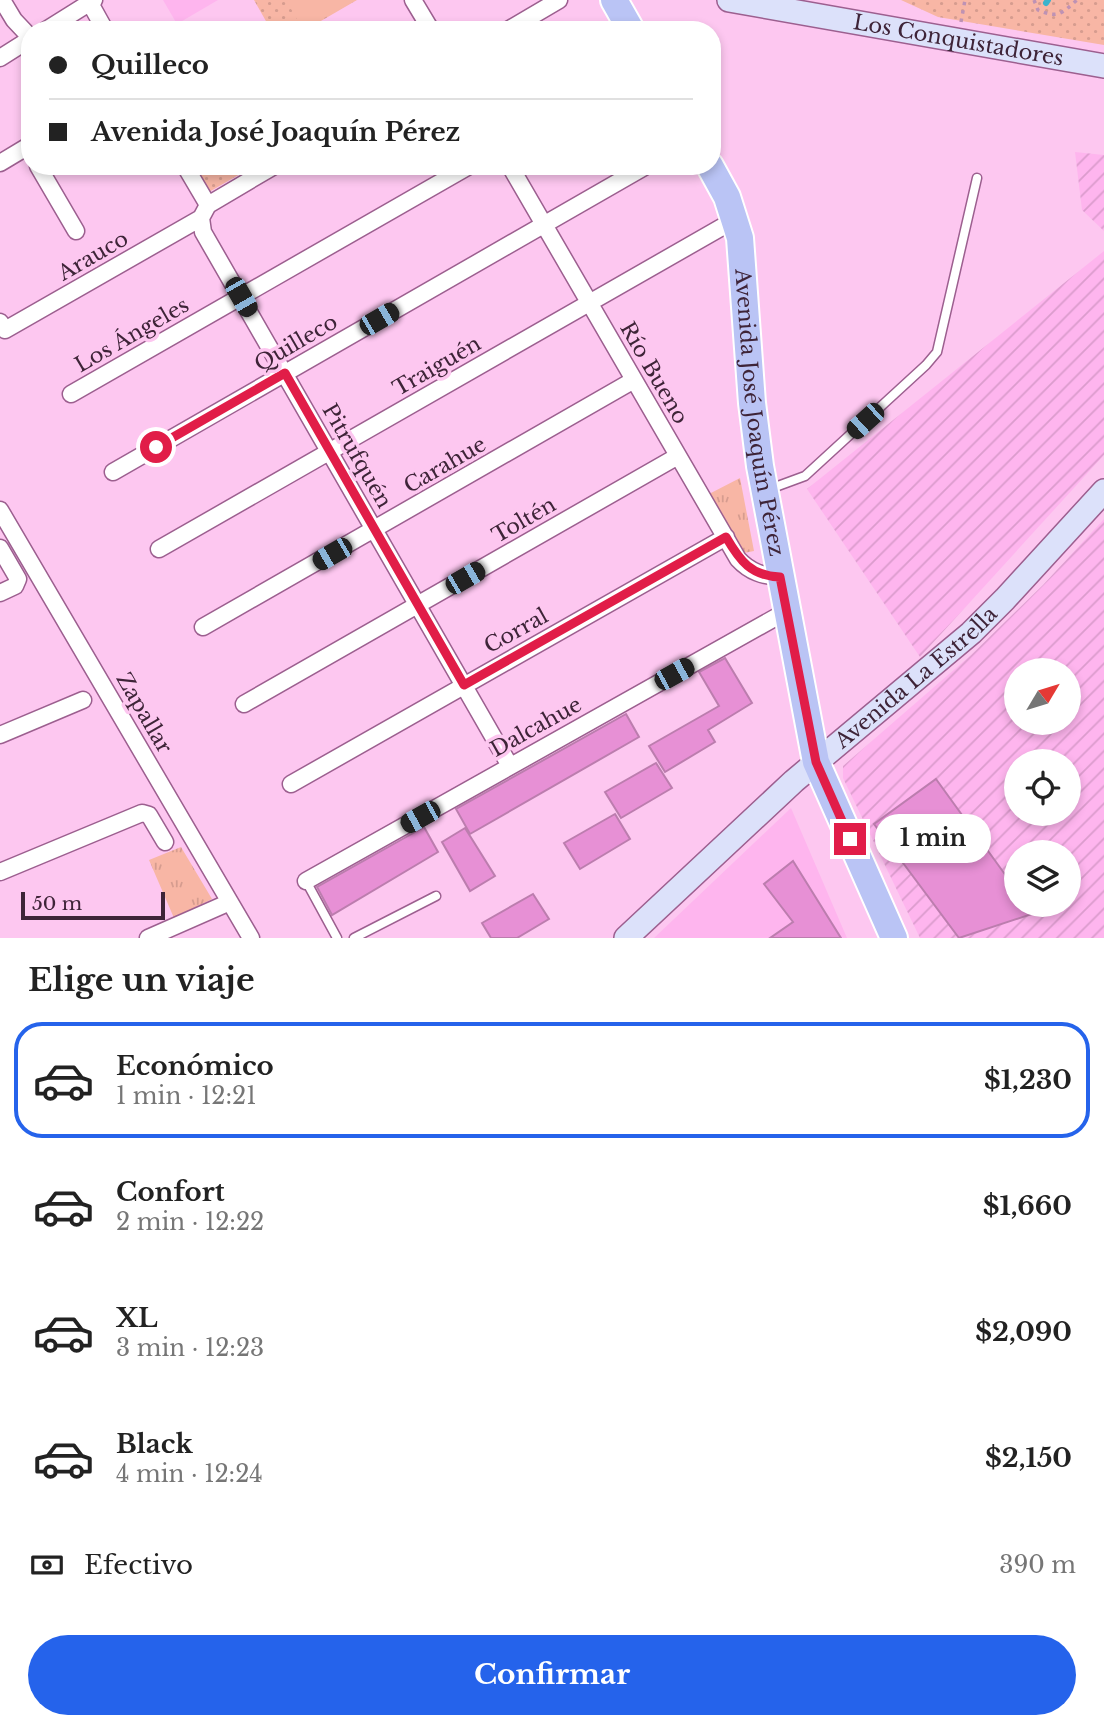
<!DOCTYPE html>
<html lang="es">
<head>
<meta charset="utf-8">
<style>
	:root { --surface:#fff; --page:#f6f6f6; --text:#222; --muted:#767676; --line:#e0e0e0; --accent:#2563eb }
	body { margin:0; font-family:"Libre Baskerville",serif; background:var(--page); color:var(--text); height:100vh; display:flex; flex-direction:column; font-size:26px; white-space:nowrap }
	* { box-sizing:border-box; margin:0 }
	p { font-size:23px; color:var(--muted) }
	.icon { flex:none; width:38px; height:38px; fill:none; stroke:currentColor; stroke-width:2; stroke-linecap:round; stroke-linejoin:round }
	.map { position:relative; height:938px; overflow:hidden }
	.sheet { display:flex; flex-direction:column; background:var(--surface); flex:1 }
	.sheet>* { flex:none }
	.top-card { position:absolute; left:21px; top:21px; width:700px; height:154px; border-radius:28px; box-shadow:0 4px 10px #0003; display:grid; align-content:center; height:154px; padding:0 28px; background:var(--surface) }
	.needle { width:46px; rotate:52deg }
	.fabs { position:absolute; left:1004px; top:658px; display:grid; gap:14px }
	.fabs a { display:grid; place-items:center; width:77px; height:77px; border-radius:50%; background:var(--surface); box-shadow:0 4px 10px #0003; font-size:35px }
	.scale { position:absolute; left:21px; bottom:18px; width:144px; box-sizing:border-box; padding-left:7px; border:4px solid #3e2438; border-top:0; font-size:19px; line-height:24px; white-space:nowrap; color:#3e2438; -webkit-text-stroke:5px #fdc7f0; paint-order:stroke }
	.end { position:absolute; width:32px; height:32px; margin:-16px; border:9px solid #e11d48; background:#fff; box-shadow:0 0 0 4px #fff }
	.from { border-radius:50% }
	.bubble { position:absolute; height:49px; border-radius:24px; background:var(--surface); box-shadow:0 4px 10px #0003; font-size:23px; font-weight:700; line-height:49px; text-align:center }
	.car { position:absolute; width:21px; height:42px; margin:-21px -10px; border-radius:9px; box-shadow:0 0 5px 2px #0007; background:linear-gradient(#222 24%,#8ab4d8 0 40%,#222 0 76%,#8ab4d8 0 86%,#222 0) }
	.top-card b { display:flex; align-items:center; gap:24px; height:66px; font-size:26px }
	.top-card b+b { border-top:2px solid var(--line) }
	.top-card i { width:18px; height:18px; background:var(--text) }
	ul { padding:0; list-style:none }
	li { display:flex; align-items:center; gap:21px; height:116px; margin:0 14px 10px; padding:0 14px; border:4px solid transparent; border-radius:28px }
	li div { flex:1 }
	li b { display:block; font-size:26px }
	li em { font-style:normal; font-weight:700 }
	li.active { border-color:var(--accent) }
	li>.icon { width:63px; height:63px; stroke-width:1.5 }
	h2 { padding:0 28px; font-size:32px; line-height:84px }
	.pay { display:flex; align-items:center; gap:18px; height:77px; padding:0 28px; font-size:26px }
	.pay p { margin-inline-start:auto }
	.primary-button { display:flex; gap:14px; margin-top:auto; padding:14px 28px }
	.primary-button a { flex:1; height:80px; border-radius:42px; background:var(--accent); color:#fff; font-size:28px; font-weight:700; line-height:80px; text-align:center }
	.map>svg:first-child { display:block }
	.built { fill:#feb5ee }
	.industrial { fill:url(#industrial-furrows); fill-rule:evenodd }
	.grass { fill:url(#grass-tufts) }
	.park { fill:url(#park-dots) }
	.pitch { fill:#f8b6a5 }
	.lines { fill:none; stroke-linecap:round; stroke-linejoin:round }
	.stream { stroke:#3cb3cc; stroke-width:6 }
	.building { fill:#e790d5; stroke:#bc7dae; stroke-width:2 }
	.lane-casing { stroke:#9c5f8f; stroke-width:11 }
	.street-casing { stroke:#9c5f8f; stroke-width:19 }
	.secondary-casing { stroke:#9c5f8f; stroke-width:26 }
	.primary-casing { stroke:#fff; stroke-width:30 }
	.path { stroke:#be92b4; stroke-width:3.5; stroke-dasharray:3.5 5; stroke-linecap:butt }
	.lane { stroke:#fff; stroke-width:8 }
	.street { stroke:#fff; stroke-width:16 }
	.secondary { stroke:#dce1fa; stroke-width:23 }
	.primary { stroke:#bac4f5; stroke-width:26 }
	.route { stroke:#e11d48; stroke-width:9 }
	.labels { text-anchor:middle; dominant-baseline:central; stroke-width:7; stroke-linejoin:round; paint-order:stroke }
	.street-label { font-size:21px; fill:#3e2438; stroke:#fdc7f0 }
</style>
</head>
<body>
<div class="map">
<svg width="1104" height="938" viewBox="0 0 1104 938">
	<defs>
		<pattern id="industrial-furrows" width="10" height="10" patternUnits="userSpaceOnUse" patternTransform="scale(1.75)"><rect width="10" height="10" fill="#feb5ee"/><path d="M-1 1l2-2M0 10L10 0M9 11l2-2" fill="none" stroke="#db9ccd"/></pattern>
		<pattern id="grass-tufts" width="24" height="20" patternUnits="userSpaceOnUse" patternTransform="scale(1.75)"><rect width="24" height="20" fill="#f8b6a5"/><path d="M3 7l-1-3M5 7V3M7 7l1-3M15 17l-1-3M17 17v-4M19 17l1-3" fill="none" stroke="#d69c8f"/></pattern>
		<pattern id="park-dots" width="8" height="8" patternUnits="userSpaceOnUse" patternTransform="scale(1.75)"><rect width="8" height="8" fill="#f8b6a5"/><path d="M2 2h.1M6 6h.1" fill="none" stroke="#d69c8f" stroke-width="1.8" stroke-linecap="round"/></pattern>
	</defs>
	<rect width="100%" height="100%" fill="#fdc7f0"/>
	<path class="built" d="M163 0H218L177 24Z
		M791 808 847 938H654Z"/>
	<path class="industrial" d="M1075 152 1104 155V231L1082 210Z
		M1104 251V455L920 657 807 489Z
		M1104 519V938H920L843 778V766L971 655 1043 585ZM1017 670H1069V723H1017ZM1017 761H1069V814H1017ZM1017 852H1069V905H1017Z"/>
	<path class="grass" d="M740 478 754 551 744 553 709 494Z
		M181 847 212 899 174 918 149 860Z"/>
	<path class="park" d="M254 0H357L314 25 316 30H271Z
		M901 0H1104V45L938 17Z
		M194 166H254L209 192Z"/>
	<path class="pitch" d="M286 0H356L303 30Z"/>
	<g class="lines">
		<path class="stream" d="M1046 3 1048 0"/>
	</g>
	<path class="building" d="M725 658 752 703 708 730 715 742 665 772 649 746 719 706 699 672Z
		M626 714 639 737 470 834 456 809Z
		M656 763 672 788 621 818 605 792Z
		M936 779 1017 891V905H1050V908L959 938 874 824Z
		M615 814 630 839 580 869 564 843Z
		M424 827 438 852 332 915 317 887Z
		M465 828 495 876 470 891 442 842Z
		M793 861 841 938H770L793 922 764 884Z
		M533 894 549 919 517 938H491L482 923Z"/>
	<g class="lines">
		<g class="lane-casing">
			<path id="lane" d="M767 490 805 476 926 365 937 352 977 178
				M306 881 337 938
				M354 938 436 896"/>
		</g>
		<g class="street-casing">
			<path id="street" d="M2 0 14 20 30 37
				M413 0 431 30
				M90 3 105 30
				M46 30 94 0
				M508 30 559 0
				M0 58 30 39
				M0 163 30 145
				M38 166 76 231
				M185 166 208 205
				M274 166 208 205 201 218 203 232 510 766
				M510 166 738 559C750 572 763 576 780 577
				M0 322 5 330 201 218
				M71 394 469 166
				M113 472 646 166
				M0 510 251 938
				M0 548 18 579 15 586 0 593
				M159 549 736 219
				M203 627 634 380
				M244 704 678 456
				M0 735 83 700
				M291 784 726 537
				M0 872 142 813 149 815 165 842
				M306 881 787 611
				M148 938 230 902"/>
		</g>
		<g class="secondary-casing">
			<g id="secondary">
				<path id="s1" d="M729 0 1104 66"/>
				<path id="s2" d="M626 938 794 781 971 633 1005 599 1104 491"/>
			</g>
		</g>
		<g class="primary-casing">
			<g id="primary">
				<path d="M614 0 631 30"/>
				<path id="s3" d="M710 166 727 197 740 238 752 403 760 466 816 762 894 938"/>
			</g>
		</g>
		<path class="path" d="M1034 0 1038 10C1058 19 1062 13 1077 0
			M961 22 965 0"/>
		<use href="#lane" class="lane"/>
		<use href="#street" class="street"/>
		<use href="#secondary" class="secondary"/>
		<use href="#primary" class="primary"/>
	</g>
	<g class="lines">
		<path class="route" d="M156 447 285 373 464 685 726 537C740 561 751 576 780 577L816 762 850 839"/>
	</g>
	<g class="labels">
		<g class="street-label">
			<text stroke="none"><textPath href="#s1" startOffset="233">Los Conquistadores</textPath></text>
			<text transform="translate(93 256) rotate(-30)">Arauco</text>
			<text transform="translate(132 335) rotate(-30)">Los Ángeles</text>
			<text transform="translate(296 343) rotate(-30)">Quilleco</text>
			<text transform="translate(437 366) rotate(-30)">Traiguén</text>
			<text transform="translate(654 373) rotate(60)">Río Bueno</text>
			<text stroke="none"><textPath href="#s3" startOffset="254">Avenida José Joaquín Pérez</textPath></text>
			<text transform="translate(357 456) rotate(60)">Pitrufquén</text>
			<text transform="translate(445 465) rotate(-30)">Carahue</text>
			<text transform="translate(524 520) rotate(-30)">Toltén</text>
			<text transform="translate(516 631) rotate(-29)">Corral</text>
			<text stroke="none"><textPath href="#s2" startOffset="390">Avenida La Estrella</textPath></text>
			<text transform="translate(144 713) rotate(60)">Zapallar</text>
			<text transform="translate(536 727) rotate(-29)">Dalcahue</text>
		</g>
	</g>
</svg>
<div class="fabs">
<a><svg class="needle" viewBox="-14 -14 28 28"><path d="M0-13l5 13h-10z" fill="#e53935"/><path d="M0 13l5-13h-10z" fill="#767676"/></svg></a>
<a><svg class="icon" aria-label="locate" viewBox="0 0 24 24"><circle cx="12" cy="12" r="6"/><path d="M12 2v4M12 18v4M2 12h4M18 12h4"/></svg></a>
<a><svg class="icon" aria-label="layers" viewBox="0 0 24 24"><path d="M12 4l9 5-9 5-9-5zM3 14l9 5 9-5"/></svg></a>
</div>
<div class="scale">50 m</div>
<i class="end from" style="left:156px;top:447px"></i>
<i class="end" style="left:850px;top:839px"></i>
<div class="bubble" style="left:875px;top:814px;width:116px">1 min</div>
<i class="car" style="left:241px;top:297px;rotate:150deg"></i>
<i class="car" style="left:379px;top:319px;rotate:60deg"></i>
<i class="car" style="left:865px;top:421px;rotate:228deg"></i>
<i class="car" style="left:332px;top:554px;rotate:240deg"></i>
<i class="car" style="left:465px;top:578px;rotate:60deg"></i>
<i class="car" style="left:674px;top:674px;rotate:61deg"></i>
<i class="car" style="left:420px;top:817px;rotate:241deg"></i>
<div class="top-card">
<b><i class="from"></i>Quilleco</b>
<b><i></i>Avenida José Joaquín Pérez</b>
</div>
</div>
<section class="sheet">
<h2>Elige un viaje</h2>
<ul>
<li class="active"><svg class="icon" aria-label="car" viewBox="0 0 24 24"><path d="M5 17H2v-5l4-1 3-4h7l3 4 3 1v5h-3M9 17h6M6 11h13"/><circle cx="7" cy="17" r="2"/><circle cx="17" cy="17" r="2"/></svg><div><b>Económico</b><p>1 min · 12:21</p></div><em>$1,230</em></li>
<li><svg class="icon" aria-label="car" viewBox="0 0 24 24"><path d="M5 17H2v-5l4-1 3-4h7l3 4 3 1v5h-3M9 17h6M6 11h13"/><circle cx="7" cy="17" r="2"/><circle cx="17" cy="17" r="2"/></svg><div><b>Confort</b><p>2 min · 12:22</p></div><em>$1,660</em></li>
<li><svg class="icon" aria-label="car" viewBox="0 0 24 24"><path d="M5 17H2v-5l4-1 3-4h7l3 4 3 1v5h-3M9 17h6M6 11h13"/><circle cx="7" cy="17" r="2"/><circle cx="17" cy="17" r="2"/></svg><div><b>XL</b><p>3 min · 12:23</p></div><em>$2,090</em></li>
<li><svg class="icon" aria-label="car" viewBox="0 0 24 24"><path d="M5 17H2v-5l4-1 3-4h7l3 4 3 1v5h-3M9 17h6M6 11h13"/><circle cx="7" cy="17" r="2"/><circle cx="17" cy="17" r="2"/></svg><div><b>Black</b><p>4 min · 12:24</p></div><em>$2,150</em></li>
</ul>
<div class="pay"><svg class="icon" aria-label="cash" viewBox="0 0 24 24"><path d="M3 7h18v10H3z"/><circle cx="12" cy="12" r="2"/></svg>Efectivo<p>390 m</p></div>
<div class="primary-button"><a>Confirmar</a></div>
</section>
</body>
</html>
